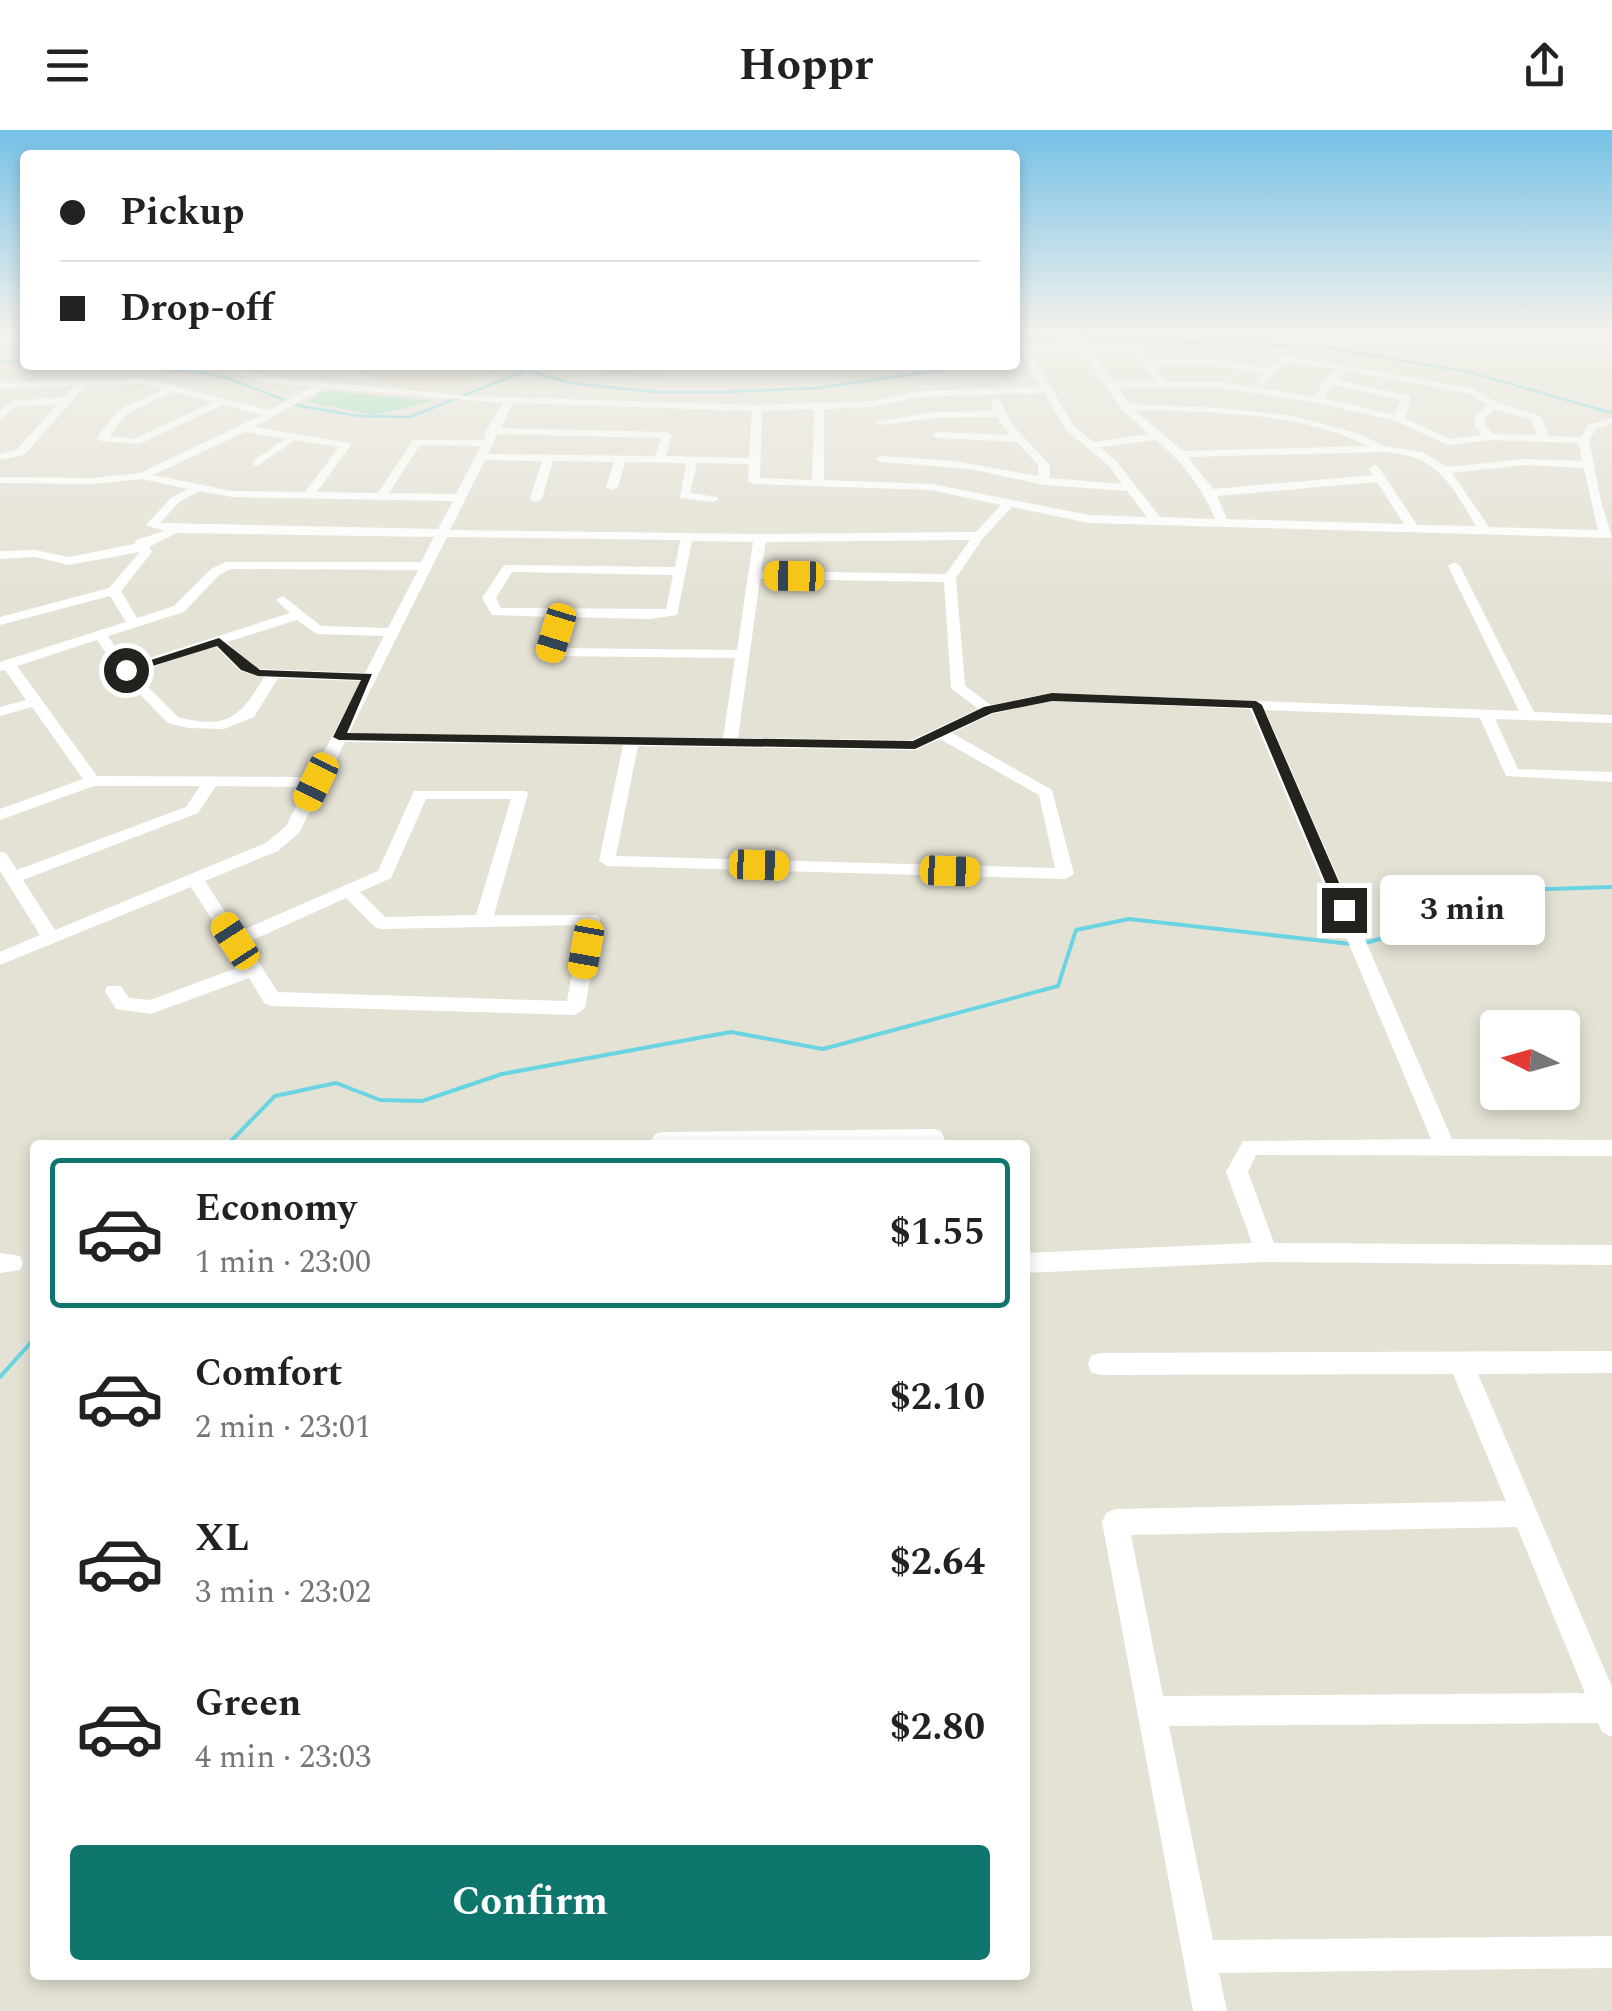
<!DOCTYPE html>
<html lang="en">
<head>
<meta charset="utf-8">
<style>
	:root { --surface:#fff; --page:#f6f6f6; --text:#222; --muted:#767676; --line:#e0e0e0; --accent:#0f766e }
	body { margin:0; font-family:Spectral,serif; background:var(--page); color:var(--text); height:100vh; display:flex; flex-direction:column; font-size:38px; white-space:nowrap }
	* { box-sizing:border-box; margin:0 }
	p { font-size:32px; color:var(--muted) }
	.icon { flex:none; width:55px; height:55px; fill:none; stroke:currentColor; stroke-width:2; stroke-linecap:round; stroke-linejoin:round }
	.map { position:relative; flex:1; overflow:hidden }
	.sheet { position:absolute; left:30px; top:1010px; width:1000px; height:840px; display:flex; flex-direction:column; background:var(--surface); border-radius:10px; box-shadow:0 5px 15px #0003 }
	.sheet>* { flex:none }
	.guide { position:absolute; left:20px; top:20px; width:1000px; height:220px; border-radius:10px; box-shadow:0 5px 15px #0003; display:grid; align-content:center; height:220px; padding:0 40px; background:var(--surface) }
	.needle { width:65px; rotate:275deg }
	.fabs { position:absolute; left:1480px; top:880px; display:grid; gap:20px }
	.fabs a { display:grid; place-items:center; width:100px; height:100px; border-radius:10px; background:var(--surface); box-shadow:0 5px 15px #0003; font-size:50px }
	.end { position:absolute; width:45px; height:45px; margin:-22px; border:12px solid #23221d; background:#fff; box-shadow:0 0 0 5px #fff }
	.from { border-radius:50% }
	.bubble { position:absolute; height:70px; border-radius:10px; background:var(--surface); box-shadow:0 5px 15px #0003; font-size:32px; font-weight:700; line-height:70px; text-align:center }
	.car { position:absolute; width:30px; height:60px; margin:-30px -15px; border-radius:12px; box-shadow:0 0 8px 2px #0007; background:linear-gradient(#f5c518 24%,#345 0 40%,#f5c518 0 76%,#345 0 86%,#f5c518 0) }
	.guide b { display:flex; align-items:center; gap:35px; height:95px; font-size:38px }
	.guide b+b { border-top:2px solid var(--line) }
	.guide i { width:25px; height:25px; background:var(--text) }
	ul { padding:18px 0 0; list-style:none }
	li { display:flex; align-items:center; gap:30px; height:150px; margin:0 20px 15px; padding:0 20px; border:5px solid transparent; border-radius:10px }
	li div { flex:1 }
	li b { display:block; font-size:38px }
	li em { font-style:normal; font-weight:700 }
	li.current { border-color:var(--accent) }
	li>.icon { width:90px; height:90px; stroke-width:1.5 }
	.button { display:flex; gap:20px; margin-top:auto; padding:20px 40px }
	.button a { flex:1; height:115px; border-radius:10px; background:var(--accent); color:#fff; font-size:40px; font-weight:700; line-height:115px; text-align:center }
	header { display:flex; justify-content:space-between; align-items:center; height:130px; padding:0 40px; background:var(--surface); font-size:45px; font-weight:700 }
	.map>svg:first-child { display:block }
	.built { fill:#dad6c3 }
	.green { fill:#97dfb7 }
	.lines { fill:none; stroke-linecap:round; stroke-linejoin:round }
	.stream-far1 { stroke:#6ad4e3; stroke-width:2.5 }
	.stream { stroke:#6ad4e3; stroke-width:4 }
	.minor { fill:#fff; fill-rule:evenodd }
	.route { fill:#23221d }
</style>
</head>
<body>
<header><svg class="icon" aria-label="menu" viewBox="0 0 24 24"><path d="M4 6h16M4 12h16M4 18h16"/></svg>Hoppr<svg class="icon" aria-label="share" viewBox="0 0 24 24"><path d="M12 15V3M7 8l5-5 5 5M5 13v7h14v-7"/></svg></header>
<div class="map">
<svg width="1612" height="1881" viewBox="0 0 1612 1881">
	<rect width="100%" height="100%" fill="#e4e2d5"/>
	<path class="built" d="M338 235H665L661 248 533 235 418 261Z"/>
	<path class="green" d="M332 261 433 271 375 285 308 272 320 263Z"/>
	<g class="lines">
		<path class="stream-far1" d="M1015 211 1063 203 1206 214 1317 216 1469 242 1612 283
			M0 232 25 231
			M98 235 200 242 230 249 300 276 360 286 410 287 527 240 570 253 654 262H727L817 258 976 235"/>
		<path class="stream" d="M1365 813 1401 803 1478 761 1612 757
			M227 1015 275 966 336 953 380 970 422 971 502 944 731 902 823 919 1058 856 1076 800 1129 789 1351 814
			M0 1247 35 1208"/>
		<path class="minor" d="M1015 201 1028 218 1138 217 1150 230H1217L1270 238 1284 226 1474 259 1497 273 1541 286 1548 306 1581 307 1588 295 1612 288V294L1596 299 1589 310 1601 371 1612 408 1089 393 1012 377 983 408 956 448 965 556 991 575 1052 563 1519 581 1448 436 1454 432 1460 436 1534 582 1612 585V593L1495 589 1518 639 1612 642V652L1506 646 1480 588 1265 580 1452 1009 1612 1010V1026L1256 1025 1248 1042 1274 1113 1612 1115V1135L1266 1132 1025 1143V1123L1252 1113 1226 1042 1243 1011 1431 1009 1250 579 1052 571 992 584 952 603 1052 660 1074 744 1065 749 607 736 599 731 623 615 345 612 299 703 278 721 205 751 238 802 378 741 414 661H526L528 664 494 785H597L600 789 585 878 575 885 272 876 265 874 249 848 151 884 116 879 105 861 107 856H121L129 868 150 870 242 836 191 757 0 835V822L40 805 0 741V722L6 723 17 740 186 677 200 656H94L0 690V679L83 649 32 577 0 586V577L26 570 5 540 0 541V532L126 492 110 466 0 495V487L109 458 140 422 69 435 35 427 0 429V421L35 420 69 427 134 414 136 410 164 401 146 395 172 367 188 359 142 349 92 354 0 353V347L92 348 140 343 262 285 223 275 139 314 101 311 96 308 120 279 164 259 144 254 85 256 24 325 0 330V324L16 320 58 274 16 277 0 290V281L13 271 64 267 74 256 0 259V253L144 248 269 280 311 257 260 252 218 235H232L262 246 468 266 757 275 872 271 919 261 1041 257 1015 212ZM1083 223 1121 279 1149 304 1093 312 1074 296 1031 224ZM1092 223H1135L1156 251H1113ZM1286 232 1337 239 1326 249 1314 267 1220 252H1166L1154 236H1217L1265 243 1257 252 1262 255ZM1346 240 1471 264 1487 275 1476 285 1474 294 1482 305 1449 309 1405 288 1411 266 1338 250ZM1334 255 1401 270 1395 285 1324 268ZM1117 257 1220 258 1317 273 1396 291 1448 315 1490 310 1579 313 1582 331 1524 329 1447 337 1423 322 1384 316 1360 304 1293 286 1222 278 1130 274ZM324 258 503 273 486 301 484 310H413L378 363 317 362 351 315 350 313 254 297ZM174 262 213 272 134 309 109 306 128 283ZM1045 263 1066 300 1109 336 1122 354 1050 348V335L1014 297 1001 272 996 269 991 272 994 281 935 282 875 292 880 295 935 288 997 287 1010 305 937 302 932 305 937 308 1017 312 1038 335V346L955 331 881 326 876 329 881 332 970 339 1044 355 1127 361 1147 387 1089 385 931 354 824 350V279L872 277 919 267ZM513 273 752 281 749 328 666 326 672 305 667 302 501 298ZM814 279 812 350 760 348 762 281ZM1495 279 1532 290 1537 305 1493 304 1484 294 1485 288ZM1134 280C1211 282 1298 281 1368 316L1183 321ZM245 302 285 309 253 331V335L257 336 295 310 339 317 305 362 232 361 153 345ZM497 304 661 308 655 326 488 324ZM1156 310C1183 332 1202 357 1215 389L1160 387 1117 332 1100 317ZM420 315 481 316 456 364 389 363ZM1382 322C1437 324 1451 354 1476 396L1417 395 1378 336 1374 335 1368 338 1373 345 1213 359 1188 327ZM485 330 542 331 530 369 536 372 542 369 553 331 614 332 606 357 612 360 618 357 625 332 686 333 680 368 713 372 719 369 717 367 690 363 697 333 749 334 748 351 754 354 931 360 1001 375 976 402 760 404 450 400ZM1524 335 1584 338 1598 400 1489 397 1452 343ZM1377 352 1404 394 1227 389 1217 366ZM200 361 232 367 453 371 438 399 160 393 180 371ZM177 403 434 407 421 432H225L211 439 174 476 137 488 121 461 152 422 149 417ZM447 407 680 410 675 437 504 435 482 468 492 485 553 487 543 522 550 526 735 528 723 608 349 603ZM970 410 946 444 761 441 766 412ZM692 411 753 412 737 520 558 518 566 487 650 489 677 485ZM231 439 418 440 388 498 321 496 283 466 276 470 290 483 128 535 108 506 184 482 219 445ZM512 442 673 445 666 479 501 478 496 468ZM760 449 944 452 951 558 978 579 912 610 738 608ZM297 490 317 504 384 506 365 543 260 539 250 535 227 512ZM97 510 120 544 168 593 188 598 224 599 254 587 278 548 361 551 311 647 97 646 17 536ZM215 516 240 541 264 547C240 587 228 600 178 587L134 543ZM940 609 1039 665 1055 738 616 726 638 616 915 620ZM216 656 306 657 286 696 266 713 55 800 23 750 198 683ZM426 669H511L476 785 385 787 360 762 391 748ZM346 768 375 797 381 799 581 795 567 871 278 862 246 813Z
			M1350 201 1442 208 1446 207 1445 201H1455L1456 209 1442 214Z
			M0 207H25V213H0Z
			M934 999 941 1001 947 1015H654L651 1010 655 1004 662 1002Z
			M0 1123 20 1126 23 1133 20 1140 0 1143Z
			M1612 1221V1243L1478 1244 1612 1557V1607L1602 1602 1598 1593 1169 1596 1213 1810 1612 1806V1838L1219 1843 1227 1881H1193L1102 1392 1106 1383 1115 1379 1506 1371 1453 1244 1100 1245 1091 1242 1088 1234 1091 1226 1100 1223ZM1517 1397 1585 1563 1163 1566 1131 1405Z"/>
	</g>
	<linearGradient id="sky" x2="0" y2="1"><stop stop-color="#75c1e6"/><stop offset="0.43" stop-color="#f3f2ec"/><stop offset="1" stop-color="#f3f2ec" stop-opacity="0"/></linearGradient>
	<rect width="1612" height="465" fill="url(#sky)"/>
	<path class="route" d="M219 508 260 540 372 544 347 603 913 611 984 577 1052 563 1256 571 1262 575 1351 780 1344 785 1337 780 1252 578 1052 571 992 583 915 619 339 610 333 607 361 550 258 546 241 540 217 516 130 543 120 540Z"/>
</svg>
<div class="fabs">
<a><svg class="needle" viewBox="-14 -14 28 28"><path d="M0-13l5 13h-10z" fill="#e53935"/><path d="M0 13l5-13h-10z" fill="#767676"/></svg></a>
</div>
<i class="end from" style="left:126px;top:540px"></i>
<i class="end" style="left:1344px;top:780px"></i>
<div class="bubble" style="left:1380px;top:745px;width:165px">3 min</div>
<i class="car" style="left:794px;top:446px;rotate:271deg"></i>
<i class="car" style="left:556px;top:503px;rotate:197deg"></i>
<i class="car" style="left:316px;top:652px;rotate:206deg"></i>
<i class="car" style="left:759px;top:735px;rotate:92deg"></i>
<i class="car" style="left:950px;top:741px;rotate:92deg"></i>
<i class="car" style="left:235px;top:811px;rotate:327deg"></i>
<i class="car" style="left:586px;top:819px;rotate:190deg"></i>
<div class="guide">
<b><i class="from"></i>Pickup</b>
<b><i></i>Drop-off</b>
</div>
<section class="sheet">
<ul>
<li class="current"><svg class="icon" aria-label="car" viewBox="0 0 24 24"><path d="M5 17H2v-5l4-1 3-4h7l3 4 3 1v5h-3M9 17h6M6 11h13"/><circle cx="7" cy="17" r="2"/><circle cx="17" cy="17" r="2"/></svg><div><b>Economy</b><p>1 min · 23:00</p></div><em>$1.55</em></li>
<li><svg class="icon" aria-label="car" viewBox="0 0 24 24"><path d="M5 17H2v-5l4-1 3-4h7l3 4 3 1v5h-3M9 17h6M6 11h13"/><circle cx="7" cy="17" r="2"/><circle cx="17" cy="17" r="2"/></svg><div><b>Comfort</b><p>2 min · 23:01</p></div><em>$2.10</em></li>
<li><svg class="icon" aria-label="car" viewBox="0 0 24 24"><path d="M5 17H2v-5l4-1 3-4h7l3 4 3 1v5h-3M9 17h6M6 11h13"/><circle cx="7" cy="17" r="2"/><circle cx="17" cy="17" r="2"/></svg><div><b>XL</b><p>3 min · 23:02</p></div><em>$2.64</em></li>
<li><svg class="icon" aria-label="car" viewBox="0 0 24 24"><path d="M5 17H2v-5l4-1 3-4h7l3 4 3 1v5h-3M9 17h6M6 11h13"/><circle cx="7" cy="17" r="2"/><circle cx="17" cy="17" r="2"/></svg><div><b>Green</b><p>4 min · 23:03</p></div><em>$2.80</em></li>
</ul>
<div class="button"><a>Confirm</a></div>
</section>
</div>
</body>
</html>
